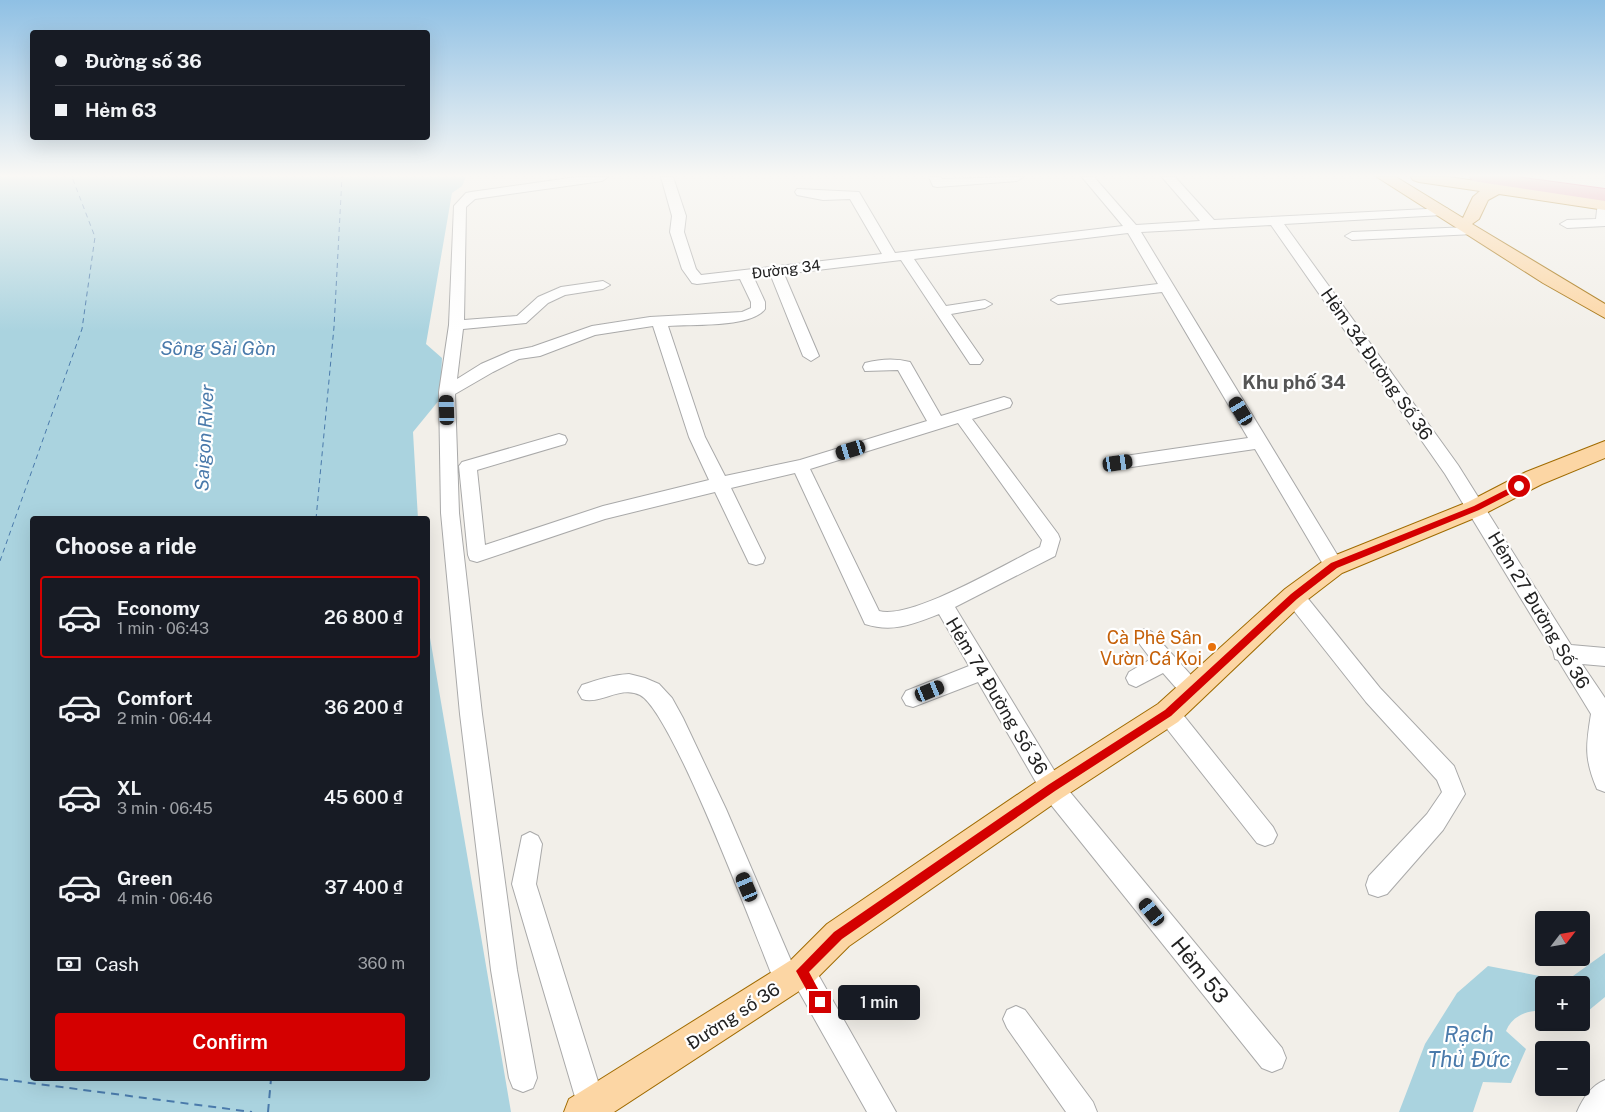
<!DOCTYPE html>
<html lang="en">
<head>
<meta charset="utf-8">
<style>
	:root { --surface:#171b24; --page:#20242c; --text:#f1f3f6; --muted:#9ea1a6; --line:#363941; --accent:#d40000 }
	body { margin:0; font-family:"Public Sans",sans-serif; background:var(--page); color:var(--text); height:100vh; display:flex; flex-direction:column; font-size:19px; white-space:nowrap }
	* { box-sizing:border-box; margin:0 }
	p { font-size:16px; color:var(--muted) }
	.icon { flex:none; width:28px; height:28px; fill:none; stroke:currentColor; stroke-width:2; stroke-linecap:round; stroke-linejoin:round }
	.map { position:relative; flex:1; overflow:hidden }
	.panel { position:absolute; left:30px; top:516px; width:400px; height:565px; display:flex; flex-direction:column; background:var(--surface); border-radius:5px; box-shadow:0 5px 20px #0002 }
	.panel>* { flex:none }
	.banner { position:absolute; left:30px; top:30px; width:400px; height:110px; border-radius:5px; box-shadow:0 5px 20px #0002; display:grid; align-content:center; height:110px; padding:0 25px; background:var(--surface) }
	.needle { width:32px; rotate:59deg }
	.fabs { position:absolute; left:1535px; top:911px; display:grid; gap:10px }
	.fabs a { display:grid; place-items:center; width:55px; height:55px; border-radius:5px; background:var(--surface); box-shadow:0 5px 20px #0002; font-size:25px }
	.end { position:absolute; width:22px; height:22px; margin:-11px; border:6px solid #d40000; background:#fff; box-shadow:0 0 0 2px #fff }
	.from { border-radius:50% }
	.bubble { position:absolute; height:35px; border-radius:5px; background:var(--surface); box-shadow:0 5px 20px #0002; font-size:16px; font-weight:600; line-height:35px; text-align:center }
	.car { position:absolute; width:15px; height:30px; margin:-15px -8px; border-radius:6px; box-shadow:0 0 4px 1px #0007; background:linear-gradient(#222 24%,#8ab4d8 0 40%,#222 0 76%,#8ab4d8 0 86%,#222 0) }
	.banner b { display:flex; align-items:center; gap:18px; height:48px; font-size:19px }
	.banner b+b { border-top:1px solid var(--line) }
	.banner i { width:12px; height:12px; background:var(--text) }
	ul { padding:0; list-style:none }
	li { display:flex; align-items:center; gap:15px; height:82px; margin:0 10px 8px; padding:0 15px; border:2px solid transparent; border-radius:5px }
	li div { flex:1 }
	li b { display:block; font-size:19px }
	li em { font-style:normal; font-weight:600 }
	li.active { border-color:var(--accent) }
	li>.icon { width:45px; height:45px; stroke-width:1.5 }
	h2 { padding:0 25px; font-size:22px; line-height:60px }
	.pay { display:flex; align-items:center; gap:12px; height:55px; padding:0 25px; font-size:19px }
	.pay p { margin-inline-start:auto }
	.button { display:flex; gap:10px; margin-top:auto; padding:10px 25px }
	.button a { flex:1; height:58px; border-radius:5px; background:var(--accent); color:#fff; font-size:20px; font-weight:600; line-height:58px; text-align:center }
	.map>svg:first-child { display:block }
	.water { fill:#aad3df }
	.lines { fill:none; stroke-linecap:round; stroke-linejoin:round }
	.ferry-far1 { stroke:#4a7aab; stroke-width:1; stroke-dasharray:5 4; stroke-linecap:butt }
	.ferry { stroke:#4a7aab; stroke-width:2; stroke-dasharray:8 6; stroke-linecap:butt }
	.minor-casing { stroke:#a9a9a9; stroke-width:2 }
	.major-casing { stroke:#a06b00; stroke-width:2 }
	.highway-casing { stroke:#dc2a67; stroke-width:2 }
	.minor { fill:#fff; fill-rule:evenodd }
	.major { fill:#fcd6a4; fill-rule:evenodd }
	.highway { fill:#e892a2; fill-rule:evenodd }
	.route { fill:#d40000 }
	.food-dot { fill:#e8710a; stroke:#fff; stroke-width:2 }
	.labels { text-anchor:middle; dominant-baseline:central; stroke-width:4.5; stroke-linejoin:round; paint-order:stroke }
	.far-street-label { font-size:15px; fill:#222; stroke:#fff }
	.street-label { font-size:18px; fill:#222; stroke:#fff }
	.food-label { font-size:18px; fill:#c56008; stroke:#fff; text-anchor:end }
	.water-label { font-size:19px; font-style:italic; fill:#4a7aab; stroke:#fff }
	.neighbourhood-label { font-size:19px; font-weight:bold; fill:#555; stroke:#fff }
	.near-street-label { font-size:21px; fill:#222; stroke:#fff }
	.near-water-label { font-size:22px; font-style:italic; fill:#4a7aab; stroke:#fff }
</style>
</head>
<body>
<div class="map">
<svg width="1605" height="1112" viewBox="0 0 1605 1112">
	<rect width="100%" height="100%" fill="#f2efe9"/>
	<path class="water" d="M0 177H466L462 186 452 193 426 344 442 358 440 399 413 432 418 519H32V1079H428V626L511 1112H0Z
		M1605 953V997L1582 1016 1581 985H1544V1011C1528 1009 1512 1016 1506 1031L1526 1049 1511 1083 1483 1082 1473 1112H1399L1425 1044 1457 993 1488 966 1566 981Z"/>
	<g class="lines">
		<path class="ferry-far1" d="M316 519 334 327 342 177
			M0 561 82 329 95 237 72 177"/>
		<path class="ferry" d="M0 1079 252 1112
			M268 1112 271 1079"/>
		<g class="minor-casing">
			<path id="minor" d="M577 177H608L602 181 475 199 466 207 464 320 517 316 538 297 561 287 603 281 610 285 603 289 565 295 548 303 526 323 463 329 457 379 481 364 511 351 532 347 592 326 650 317 742 312 751 308V302L740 279 697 284 692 283 682 269 670 232 672 216 661 177H673L686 216 684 232 696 269 701 275 882 254 850 199 823 200 797 195 795 192 797 189 859 192 895 253 1123 226 1082 177H1094L1136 225 1200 221 1162 177H1175L1214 220 1447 208 1449 211 1447 214 1442 215 1284 224 1458 465 1571 645 1605 648V666L1582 664 1605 698V792L1597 789C1584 759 1586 745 1591 714L1558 660 1555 659 1553 651 1445 474 1271 225 1141 232 1341 561 1343 566 1341 571 1334 574 1327 571 1255 449 1118 469 1112 467 1109 463 1112 459 1118 457 1248 438 1162 292 1058 304 1051 300 1058 296 1158 284 1128 233 914 259 946 306 985 300 992 304 985 308 951 314 983 360 980 364H970L901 260 784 274 819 356 811 361 803 356 771 276 754 278 765 302V309C752 328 691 324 668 326L705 437 725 476 800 460 927 421 898 370 865 371 863 367 865 363C880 359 895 358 910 362L941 416 1004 397 1010 399 1012 403 1010 407 972 419 1058 534 1060 539 1055 556 955 607 1060 780 1282 1048 1286 1058 1282 1068 1272 1072 1262 1068 1044 796 978 682 913 707 906 705 902 698 906 691 969 666 939 614C913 624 893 633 865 624L795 473 731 488 765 558 763 563 756 565 749 563 715 492 605 519 477 562 470 560 468 555 459 466 462 462 559 434 565 436 567 440 565 444 477 470 485 545 603 506 709 480 689 437 653 326 595 335 540 356 519 359 493 372 455 394 459 513 482 714 517 970 537 1078 533 1088 523 1092 513 1088 509 1078 491 970 460 714 441 513 439 392 449 325 454 206 466 193 471 192ZM958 423 1042 540 1040 547C1006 563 912 620 879 611L810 469Z
				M929 177H941L942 179 1023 177 1017 181 937 187 933 186Z
				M1598 202H1605V226L1567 228 1560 224 1567 220 1596 219Z
				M1469 227 1474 228 1476 231 1474 234 1352 240 1345 236 1352 232Z
				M1294 588 1301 590 1380 688 1454 766 1465 794 1443 830 1387 894 1378 897 1369 894 1366 885 1369 876 1427 814 1442 792 1437 780 1366 702 1287 602 1284 596 1287 590Z
				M1145 629 1152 632 1199 684 1202 691 1199 698 1192 700 1185 698 1163 673 1136 687 1129 684 1126 678 1129 672 1151 659 1135 638 1138 632Z
				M629 674 645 678 659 684 672 698 683 718 726 809 792 963 802 958 811 962 896 1112H867L797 988 787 994 778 990C758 943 673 712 640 695 621 685 600 705 582 699L578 692 582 685C597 680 612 675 629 674Z
				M1168 703 1176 706 1273 827 1277 835 1273 843 1265 846 1257 843 1160 720 1157 713 1160 706Z
				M530 832 538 836 542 844 536 884 606 1107 604 1112H580L578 1107 512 884 522 836Z
				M1016 1006 1025 1010 1093 1102 1097 1112H1066L1007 1028 1003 1019 1007 1010Z
				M1605 1080V1112H1577C1583 1098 1591 1086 1605 1080Z"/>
		</g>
		<g class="major-casing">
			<path id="major" d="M1377 177H1396L1463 218 1473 197 1480 191 1419 182 1413 180 1411 177H1449L1605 200V210L1499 194 1488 200 1479 219 1472 224 1605 304V318L1543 283Z
				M1605 441V458L1542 484 1484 514 1342 573 1303 603 1178 722 1062 798 849 946 813 982 614 1112H564L569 1099 791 960 827 924 1042 778 1158 704 1285 589 1326 559 1468 502 1526 472Z"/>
		</g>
		<g class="highway-casing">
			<path id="highway" d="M1470 177H1516L1605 189V201L1479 182 1473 181Z"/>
		</g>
		<use href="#minor" class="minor"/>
		<use href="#major" class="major"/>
		<use href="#highway" class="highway"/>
	</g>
	<linearGradient id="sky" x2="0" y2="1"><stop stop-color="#8fc0e4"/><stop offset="0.53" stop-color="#f9f8f5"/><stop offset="1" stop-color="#f9f8f5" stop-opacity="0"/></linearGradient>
	<rect width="1605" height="332" fill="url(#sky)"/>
	<path class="route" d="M1519 483 1522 484V488L1479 510 1337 568 1297 599 1171 716 1055 791 842 939 809 972 825 1002 824 1007H816L796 971 834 932 1048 785 1165 710 1291 594 1331 563 1474 506Z"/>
	<circle class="food-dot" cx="1212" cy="647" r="5"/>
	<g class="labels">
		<g class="far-street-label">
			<text transform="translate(786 269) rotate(-7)">Đường 34</text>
		</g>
		<g class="street-label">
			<text transform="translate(1377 364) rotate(55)">Hẻm 34 Đường Số 36</text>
			<text transform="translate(1539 610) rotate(59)">Hẻm 27 Đường Số 36</text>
			<text transform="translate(997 696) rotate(59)">Hẻm 74 Đường Số 36</text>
			<text transform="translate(733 1016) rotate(-33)">Đường số 36</text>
		</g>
		<g class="food-label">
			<text x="1202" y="637">Cà Phê Sân<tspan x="1202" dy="21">Vườn Cá Koi</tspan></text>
		</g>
		<g class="water-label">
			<text x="218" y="348">Sông Sài Gòn</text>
			<text transform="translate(204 438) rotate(-87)">Saigon River</text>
		</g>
		<g class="neighbourhood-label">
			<text x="1294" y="382">Khu phố 34</text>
		</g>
		<g class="near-street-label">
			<text transform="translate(1200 970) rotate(51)">Hẻm 53</text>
		</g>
		<g class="near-water-label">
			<text x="1469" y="1034">Rạch<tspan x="1469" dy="25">Thủ Đức</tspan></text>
		</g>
	</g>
</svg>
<div class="fabs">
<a><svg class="needle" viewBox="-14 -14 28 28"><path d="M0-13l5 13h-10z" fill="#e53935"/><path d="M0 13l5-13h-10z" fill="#9ea1a6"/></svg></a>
<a>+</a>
<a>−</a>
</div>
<i class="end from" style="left:1519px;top:486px"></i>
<i class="end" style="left:820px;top:1002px"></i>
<div class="bubble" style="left:838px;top:985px;width:82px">1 min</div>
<i class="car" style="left:447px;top:410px;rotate:358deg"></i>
<i class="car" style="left:1241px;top:411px;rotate:329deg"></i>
<i class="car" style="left:851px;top:450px;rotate:253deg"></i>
<i class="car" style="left:1118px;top:463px;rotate:82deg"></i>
<i class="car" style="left:930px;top:691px;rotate:68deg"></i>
<i class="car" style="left:747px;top:887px;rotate:337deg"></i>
<i class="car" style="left:1152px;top:912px;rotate:321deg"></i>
<div class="banner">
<b><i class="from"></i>Đường số 36</b>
<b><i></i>Hẻm 63</b>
</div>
<section class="panel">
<h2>Choose a ride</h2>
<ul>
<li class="active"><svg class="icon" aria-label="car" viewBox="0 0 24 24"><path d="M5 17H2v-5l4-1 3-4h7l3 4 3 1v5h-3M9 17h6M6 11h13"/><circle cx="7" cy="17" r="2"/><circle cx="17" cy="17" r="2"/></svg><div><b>Economy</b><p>1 min · 06:43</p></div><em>26 800 ₫</em></li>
<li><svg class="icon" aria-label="car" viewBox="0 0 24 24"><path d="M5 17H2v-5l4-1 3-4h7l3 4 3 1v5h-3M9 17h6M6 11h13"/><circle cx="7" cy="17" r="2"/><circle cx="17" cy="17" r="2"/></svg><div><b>Comfort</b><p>2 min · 06:44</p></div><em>36 200 ₫</em></li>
<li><svg class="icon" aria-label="car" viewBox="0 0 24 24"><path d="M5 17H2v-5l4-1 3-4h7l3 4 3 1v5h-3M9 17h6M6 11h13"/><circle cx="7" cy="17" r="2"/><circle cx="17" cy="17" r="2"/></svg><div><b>XL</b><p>3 min · 06:45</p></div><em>45 600 ₫</em></li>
<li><svg class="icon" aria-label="car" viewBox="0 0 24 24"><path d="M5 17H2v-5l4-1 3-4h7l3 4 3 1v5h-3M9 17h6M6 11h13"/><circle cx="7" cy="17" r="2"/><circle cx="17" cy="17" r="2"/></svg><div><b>Green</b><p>4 min · 06:46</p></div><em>37 400 ₫</em></li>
</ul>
<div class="pay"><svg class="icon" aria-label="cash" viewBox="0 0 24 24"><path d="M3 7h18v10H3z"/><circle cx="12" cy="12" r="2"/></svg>Cash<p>360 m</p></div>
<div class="button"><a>Confirm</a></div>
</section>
</div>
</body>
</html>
